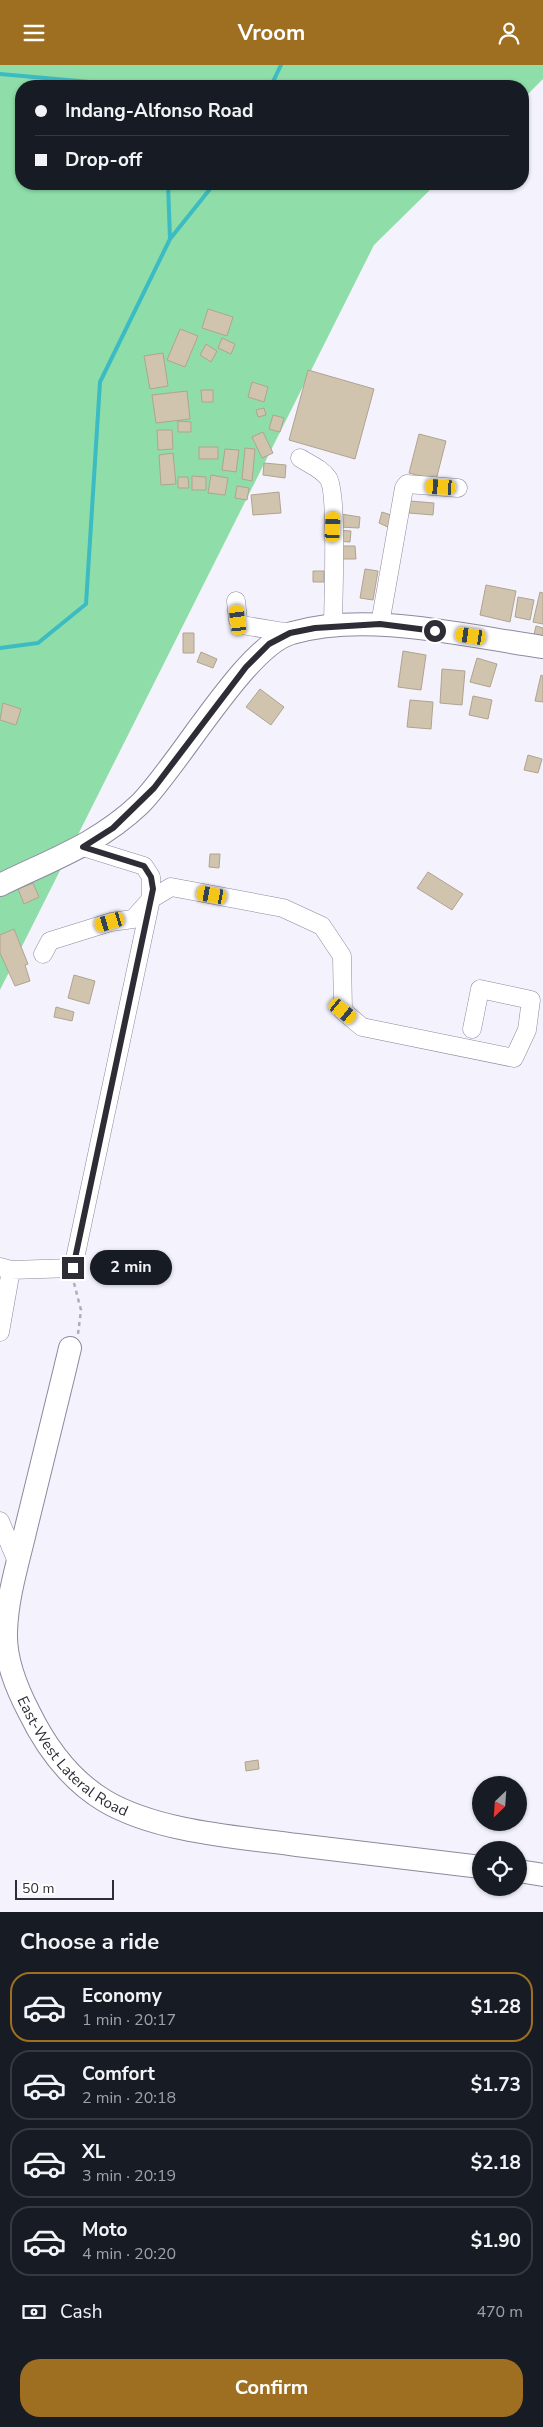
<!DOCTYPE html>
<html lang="en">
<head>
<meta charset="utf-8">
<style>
	:root { --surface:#171b24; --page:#20242c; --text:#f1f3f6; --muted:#9ea1a6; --line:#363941; --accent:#9e6f21 }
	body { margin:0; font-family:"Nunito Sans",sans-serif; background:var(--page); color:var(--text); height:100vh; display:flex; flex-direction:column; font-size:19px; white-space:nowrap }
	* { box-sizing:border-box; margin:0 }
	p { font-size:16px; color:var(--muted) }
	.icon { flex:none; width:28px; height:28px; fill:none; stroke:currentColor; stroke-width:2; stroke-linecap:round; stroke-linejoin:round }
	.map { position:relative; height:1847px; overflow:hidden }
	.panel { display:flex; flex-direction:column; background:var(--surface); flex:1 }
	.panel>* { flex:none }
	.hud { position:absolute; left:15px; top:15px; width:514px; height:110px; border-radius:20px; box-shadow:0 1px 4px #0004; display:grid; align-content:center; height:110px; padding:0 20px; background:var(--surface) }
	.needle { width:32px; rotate:205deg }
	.tools { position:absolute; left:472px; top:1711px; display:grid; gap:10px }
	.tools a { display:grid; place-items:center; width:55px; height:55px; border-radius:50%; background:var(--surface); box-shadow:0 1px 4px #0004; font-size:25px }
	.scale { position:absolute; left:15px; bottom:12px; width:99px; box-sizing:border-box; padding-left:5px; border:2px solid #2e2c35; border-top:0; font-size:14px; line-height:18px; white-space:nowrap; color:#2e2c35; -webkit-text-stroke:4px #fff; paint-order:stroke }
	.end { position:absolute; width:22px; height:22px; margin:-11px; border:6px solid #2e2c35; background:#fff; box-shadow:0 0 0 2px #fff }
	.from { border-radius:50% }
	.bubble { position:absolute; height:35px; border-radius:18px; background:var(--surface); box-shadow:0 1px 4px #0004; font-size:16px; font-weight:700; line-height:35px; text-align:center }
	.car { position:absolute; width:15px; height:30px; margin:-15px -8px; border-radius:6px; box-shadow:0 0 4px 1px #0007; background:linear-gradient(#f5c518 24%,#345 0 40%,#f5c518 0 76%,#345 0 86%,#f5c518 0) }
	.hud b { display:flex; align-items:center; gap:18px; height:48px; font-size:19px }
	.hud b+b { border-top:1px solid var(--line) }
	.hud i { width:12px; height:12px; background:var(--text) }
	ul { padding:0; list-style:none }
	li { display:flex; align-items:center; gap:15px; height:70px; margin:0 10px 8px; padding:0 10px; border:2px solid var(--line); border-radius:20px }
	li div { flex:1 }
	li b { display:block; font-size:19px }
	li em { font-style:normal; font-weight:700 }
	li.current { border-color:var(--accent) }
	li>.icon { width:45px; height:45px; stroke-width:1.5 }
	h2 { padding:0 20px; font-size:22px; line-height:60px }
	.pay { display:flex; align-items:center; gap:12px; height:55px; padding:0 20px; font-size:19px }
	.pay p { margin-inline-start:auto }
	.cta { display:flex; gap:10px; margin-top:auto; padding:10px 20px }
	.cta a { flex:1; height:58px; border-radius:20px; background:var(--accent); color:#fff; font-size:20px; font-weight:700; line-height:58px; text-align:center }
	header { display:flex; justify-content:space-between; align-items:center; height:65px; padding:0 20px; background:var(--accent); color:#fff; font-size:22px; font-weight:700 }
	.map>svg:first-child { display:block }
	.green { fill:#8fdea9 }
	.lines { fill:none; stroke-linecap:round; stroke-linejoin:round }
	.stream { stroke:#3cbbc3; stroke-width:4 }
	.building { fill:#d1c4af; stroke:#b0a38f }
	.minor-casing { stroke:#8d899e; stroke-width:19 }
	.major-casing { stroke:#8d899e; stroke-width:24 }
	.path { stroke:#afadb6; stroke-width:2.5; stroke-dasharray:4 4; stroke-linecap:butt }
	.minor { stroke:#fff; stroke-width:18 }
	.major { stroke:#fff; stroke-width:22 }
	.route { stroke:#2e2c35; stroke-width:6 }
	.labels { text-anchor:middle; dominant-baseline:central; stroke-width:4.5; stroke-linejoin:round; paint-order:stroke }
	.street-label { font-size:15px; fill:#2e2c35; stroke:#fff }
</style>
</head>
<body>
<header><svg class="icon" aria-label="menu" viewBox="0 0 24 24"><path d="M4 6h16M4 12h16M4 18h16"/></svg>Vroom<svg class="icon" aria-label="person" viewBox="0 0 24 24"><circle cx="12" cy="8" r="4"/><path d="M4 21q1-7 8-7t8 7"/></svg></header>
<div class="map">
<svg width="543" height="1847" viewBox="0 0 543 1847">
	<rect width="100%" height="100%" fill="#f4f2fc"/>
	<path class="green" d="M0 0H543V14L523 34 522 21H21V119H436L374 180 0 925Z"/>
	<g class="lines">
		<path class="stream" d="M0 9 101 18 108 21
			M271 21 281 0
			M168 119 170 174
			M0 583 38 578 86 539 100 317 170 174 214 119"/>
	</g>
	<path class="building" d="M208 244 233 252 227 271 202 263Z
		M180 264 198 271 185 302 167 295Z
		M222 273 235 279 231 289 218 283Z
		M206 279 217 286 211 297 200 290Z
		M163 288 168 321 150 324 144 291Z
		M308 305 374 324 355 394 289 375Z
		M252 317 268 322 264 337 248 332Z
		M201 325H213V337H202Z
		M187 326 190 354 156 358 152 330Z
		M264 343 266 350 258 352 256 345Z
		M273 350 284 353 280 367 269 364Z
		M178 356 191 357V367H178Z
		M157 365H172L173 384 158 385Z
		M263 367 273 388 262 393 252 372Z
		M419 369 446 376 436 415 409 408Z
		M199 382H218V394H199Z
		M245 383 255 384 252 416 242 414Z
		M225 384 239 385 236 407 222 405Z
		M173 388 176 419 161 420 159 390Z
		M264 398 286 400 285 413 263 410Z
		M211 410 228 413 225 430 208 428Z
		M192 411 206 412V425H192Z
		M178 412H188L189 423H178Z
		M237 421 249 423 247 435 235 433Z
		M279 427 281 448 253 450 251 430Z
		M410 436 434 438 433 450 409 448Z
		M382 447 394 451 390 463 379 458Z
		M341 449 360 452 359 463 339 462Z
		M336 465 351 466 350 477 335 476Z
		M335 481H355L356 494H335Z
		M365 504 378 506 373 535 360 533Z
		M313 506H324V517H313Z
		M486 520 516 526 510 557 480 550Z
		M540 527 543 528V559L533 557Z
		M518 532 534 535 530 555 515 552Z
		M536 561 543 563V576L533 574Z
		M183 568H194V588H183Z
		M403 586 426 590 421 625 398 622Z
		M201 587 217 594 213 603 197 597Z
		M477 593 497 599 490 622 470 617Z
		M442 604 465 606 462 640 440 638Z
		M541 610 543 611V637L535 636Z
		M260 624 284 642 271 660 246 642Z
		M473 631 492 635 488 654 469 650Z
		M410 635 433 637 431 664 407 662Z
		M3 638 21 644 16 660 0 655Z
		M528 690 542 694 538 708 524 705Z
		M210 789H220L219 803 209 802Z
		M428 807 463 829 452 845 417 823Z
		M33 818 39 832 24 839 18 824Z
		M14 864 28 899 25 900 30 916 15 921 0 888V870Z
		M74 910 95 916 89 939 68 933Z
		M56 942 74 947 72 956 54 952Z
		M258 1695 259 1704 246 1706 245 1697Z"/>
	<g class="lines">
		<g class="minor-casing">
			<path id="minor" d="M300 393C309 399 322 404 328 413 338 426 333 538 333 562
				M236 536 238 555 242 560 290 568
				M380 559 404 423 407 419 458 423
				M43 889 50 876 111 857 133 854 151 834 171 822 283 843 322 861 342 891 343 946 362 962 514 993 527 965 531 935 480 924 472 964
				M0 1202 11 1205 73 1203 151 834V812L144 801 83 782
				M0 1267 11 1205
				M0 1456 18 1499"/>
		</g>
		<g class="major-casing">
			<g id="major">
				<path d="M0 820C51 795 98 779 140 739 179 700 246 580 292 568 368 546 465 571 543 582"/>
				<path id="s1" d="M70 1283C56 1342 41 1401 27 1459 19 1494 7 1531 6 1567 5 1595 16 1622 29 1647 46 1682 70 1715 105 1736 158 1767 237 1772 297 1780 359 1787 420 1795 481 1802"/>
				<path d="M519 1806 543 1810"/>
			</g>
		</g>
		<path class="path" d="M74 1218 81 1245 78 1269"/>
		<use href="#minor" class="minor"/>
		<use href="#major" class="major"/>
	</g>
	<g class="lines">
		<path class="route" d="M73 1203 153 824 151 812 144 801 83 782 113 763 154 723 246 602 269 579 290 568 315 563 380 559 435 566"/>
	</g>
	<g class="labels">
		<g class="street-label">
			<text stroke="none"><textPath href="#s1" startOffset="439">East-West Lateral Road</textPath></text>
		</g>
	</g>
</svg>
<div class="tools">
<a><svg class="needle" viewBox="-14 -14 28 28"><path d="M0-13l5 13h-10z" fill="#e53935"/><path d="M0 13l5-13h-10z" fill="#9ea1a6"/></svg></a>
<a><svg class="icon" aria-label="locate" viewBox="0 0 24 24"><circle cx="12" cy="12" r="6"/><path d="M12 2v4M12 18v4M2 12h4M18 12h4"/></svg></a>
</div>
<div class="scale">50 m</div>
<i class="end from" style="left:435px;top:566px"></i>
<i class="end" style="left:73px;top:1203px"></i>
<div class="bubble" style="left:90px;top:1185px;width:82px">2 min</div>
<i class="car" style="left:441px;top:422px;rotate:273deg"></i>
<i class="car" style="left:333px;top:462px;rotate:3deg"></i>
<i class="car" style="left:238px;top:555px;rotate:353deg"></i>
<i class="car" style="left:471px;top:571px;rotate:279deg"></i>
<i class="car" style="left:212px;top:830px;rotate:280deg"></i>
<i class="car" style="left:110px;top:857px;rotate:253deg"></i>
<i class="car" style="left:343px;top:946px;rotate:129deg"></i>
<div class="hud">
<b><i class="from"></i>Indang-Alfonso Road</b>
<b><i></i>Drop-off</b>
</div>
</div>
<section class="panel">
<h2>Choose a ride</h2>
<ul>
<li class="current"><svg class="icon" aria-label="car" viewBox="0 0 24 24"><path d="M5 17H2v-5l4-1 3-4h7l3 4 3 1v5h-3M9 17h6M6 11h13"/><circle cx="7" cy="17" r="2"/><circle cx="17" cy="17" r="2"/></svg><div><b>Economy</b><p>1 min · 20:17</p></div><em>$1.28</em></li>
<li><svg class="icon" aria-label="car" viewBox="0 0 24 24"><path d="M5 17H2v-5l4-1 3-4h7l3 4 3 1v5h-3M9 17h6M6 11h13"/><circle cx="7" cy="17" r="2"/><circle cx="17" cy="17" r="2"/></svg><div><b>Comfort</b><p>2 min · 20:18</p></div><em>$1.73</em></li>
<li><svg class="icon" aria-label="car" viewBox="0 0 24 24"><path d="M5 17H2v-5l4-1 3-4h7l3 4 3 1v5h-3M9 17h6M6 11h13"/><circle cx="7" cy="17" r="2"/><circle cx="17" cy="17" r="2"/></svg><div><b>XL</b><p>3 min · 20:19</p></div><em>$2.18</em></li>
<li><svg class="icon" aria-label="car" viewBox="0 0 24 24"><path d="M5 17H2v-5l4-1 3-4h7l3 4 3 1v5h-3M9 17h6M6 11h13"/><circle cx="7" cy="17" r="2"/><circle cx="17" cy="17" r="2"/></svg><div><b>Moto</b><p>4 min · 20:20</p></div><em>$1.90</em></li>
</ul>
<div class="pay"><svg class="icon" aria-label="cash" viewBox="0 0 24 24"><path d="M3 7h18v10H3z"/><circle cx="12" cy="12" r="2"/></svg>Cash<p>470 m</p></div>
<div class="cta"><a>Confirm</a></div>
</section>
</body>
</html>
